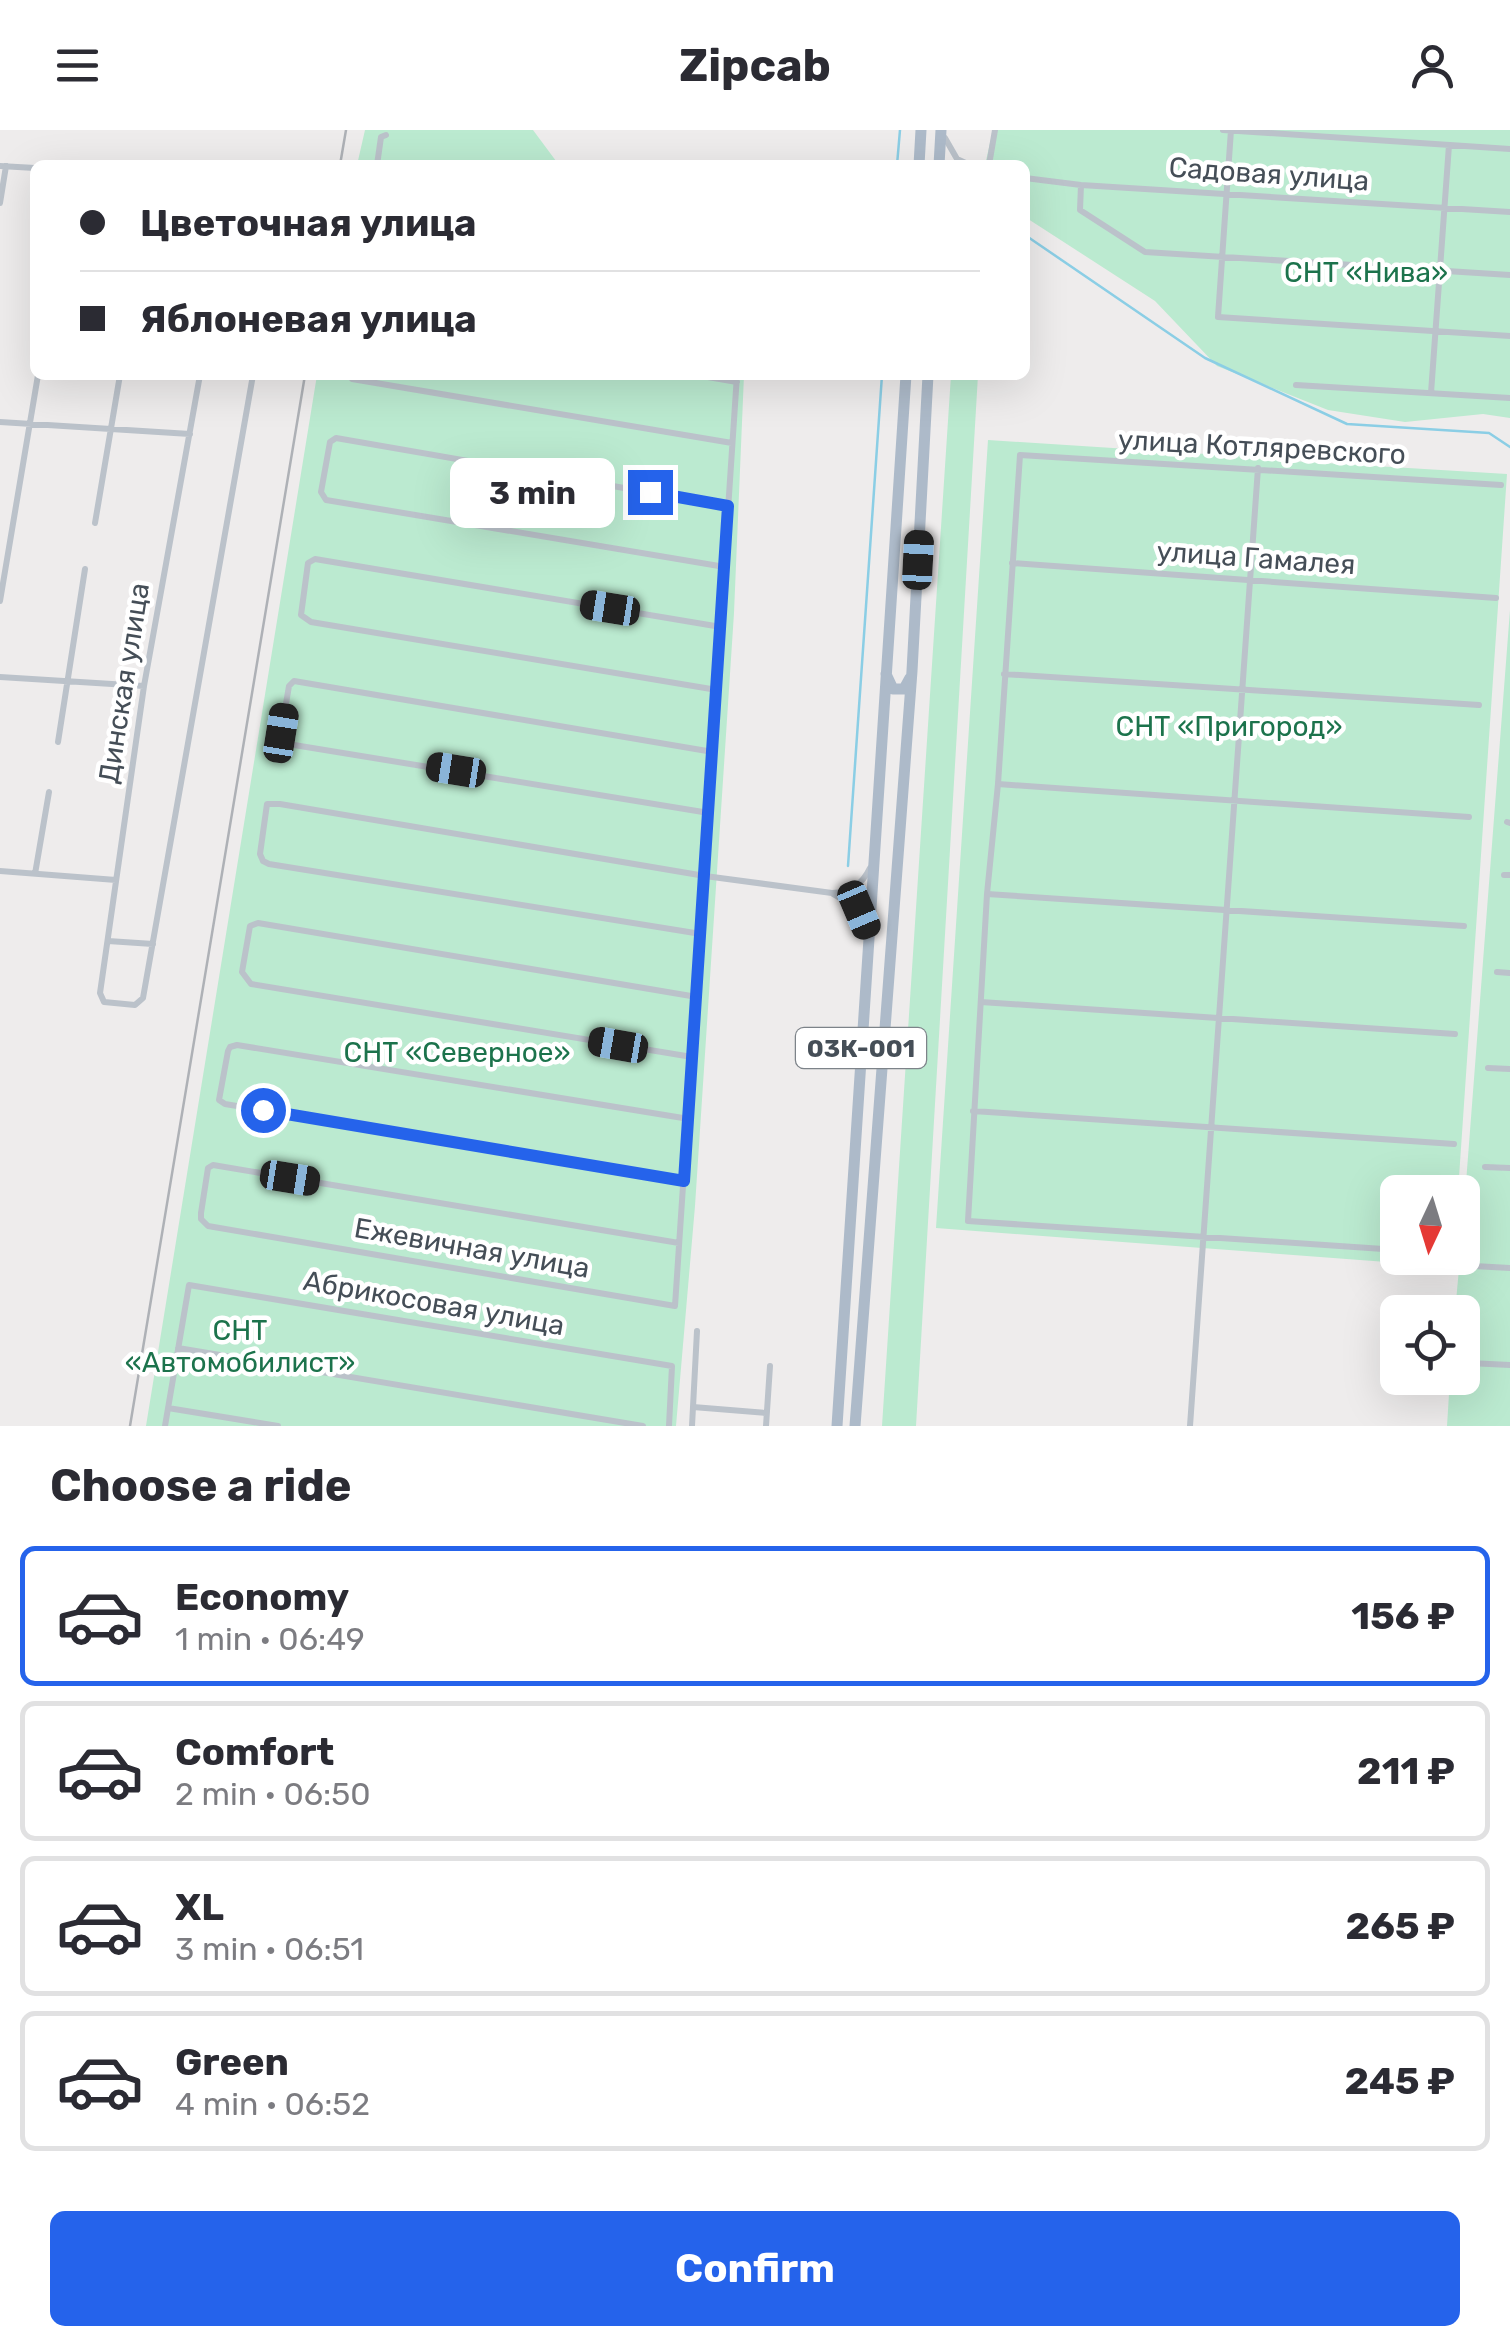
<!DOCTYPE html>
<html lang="en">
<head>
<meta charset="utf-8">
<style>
	:root { --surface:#fff; --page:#f2f2f3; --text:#2b2b33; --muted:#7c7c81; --line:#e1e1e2; --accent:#2563eb }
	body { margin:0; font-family:Rubik,sans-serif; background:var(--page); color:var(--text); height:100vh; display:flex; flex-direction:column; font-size:38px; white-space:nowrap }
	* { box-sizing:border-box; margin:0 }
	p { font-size:32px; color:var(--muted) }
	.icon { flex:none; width:55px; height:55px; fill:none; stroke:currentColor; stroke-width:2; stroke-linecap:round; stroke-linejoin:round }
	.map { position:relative; height:1296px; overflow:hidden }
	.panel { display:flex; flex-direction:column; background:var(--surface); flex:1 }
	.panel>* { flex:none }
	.banner { position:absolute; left:30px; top:30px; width:1000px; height:220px; border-radius:15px; box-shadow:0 10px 40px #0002; display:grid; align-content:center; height:220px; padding:0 50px; background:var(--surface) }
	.needle { width:65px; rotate:184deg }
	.buttons { position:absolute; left:1380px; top:1045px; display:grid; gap:20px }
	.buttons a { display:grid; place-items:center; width:100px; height:100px; border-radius:15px; background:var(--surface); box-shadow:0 10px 40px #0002; font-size:50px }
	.end { position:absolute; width:45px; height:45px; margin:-22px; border:12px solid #2563eb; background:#fff; box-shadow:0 0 0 5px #fff }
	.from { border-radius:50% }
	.bubble { position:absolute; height:70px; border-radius:15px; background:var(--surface); box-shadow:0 10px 40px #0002; font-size:32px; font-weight:700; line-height:70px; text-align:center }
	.car { position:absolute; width:30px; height:60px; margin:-30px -15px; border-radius:12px; box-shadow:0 0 8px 2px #0007; background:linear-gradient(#222 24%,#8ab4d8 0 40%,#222 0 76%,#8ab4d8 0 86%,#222 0) }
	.banner b { display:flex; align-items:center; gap:35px; height:95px; font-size:38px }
	.banner b+b { border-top:2px solid var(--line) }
	.banner i { width:25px; height:25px; background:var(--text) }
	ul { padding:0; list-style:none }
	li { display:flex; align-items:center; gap:30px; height:140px; margin:0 20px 15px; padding:0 30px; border:5px solid var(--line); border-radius:15px }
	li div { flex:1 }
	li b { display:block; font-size:38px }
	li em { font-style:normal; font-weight:700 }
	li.active { border-color:var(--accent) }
	li>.icon { width:90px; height:90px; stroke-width:1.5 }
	h2 { padding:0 50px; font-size:45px; line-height:120px }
	.cta { display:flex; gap:20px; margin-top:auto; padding:20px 50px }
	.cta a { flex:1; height:115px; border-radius:15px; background:var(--accent); color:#fff; font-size:40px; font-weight:700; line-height:115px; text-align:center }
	header { display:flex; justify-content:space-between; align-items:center; height:130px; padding:0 50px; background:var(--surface); font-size:45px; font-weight:700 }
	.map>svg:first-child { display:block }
	.green { fill:#bbead0 }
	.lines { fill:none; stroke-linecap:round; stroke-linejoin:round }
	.stream { stroke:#8bcee5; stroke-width:2.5 }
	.minor { stroke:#bbc2ca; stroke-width:6 }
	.primary { stroke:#adbac9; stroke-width:11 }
	.rail { stroke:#aeb1b6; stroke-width:2.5 }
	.route { stroke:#2563eb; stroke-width:12 }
	.labels { text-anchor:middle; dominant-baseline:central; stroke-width:9; stroke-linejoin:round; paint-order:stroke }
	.shield { fill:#fff; stroke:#7d8389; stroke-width:2.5 }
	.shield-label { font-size:25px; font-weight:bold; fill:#454e57 }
	.street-label { font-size:28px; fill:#454e57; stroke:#fff }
	.park-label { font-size:28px; fill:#1c734c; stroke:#fff }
</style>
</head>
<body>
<header><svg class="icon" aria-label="menu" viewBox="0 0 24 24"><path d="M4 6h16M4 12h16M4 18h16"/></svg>Zipcab<svg class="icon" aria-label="person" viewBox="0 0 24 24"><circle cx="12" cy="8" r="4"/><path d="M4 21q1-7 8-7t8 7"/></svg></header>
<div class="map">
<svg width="1510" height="1296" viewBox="0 0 1510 1296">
	<rect width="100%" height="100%" fill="#eeecec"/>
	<path class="green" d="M365 0H533L559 35H357Z
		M993 0H1510V288L1483 284 1405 292 1328 280 1217 236 1155 171 1025 87V35H985Z
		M317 245H744L734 483 695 1076 676 1296H146Z
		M951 245H978L916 1296H882Z
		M988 310 1237 326 1247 317 1268 318 1276 330 1507 344 1458 1062H1398V1128H1453V1137L936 1098Z
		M1510 480V1296H1447L1450 1248H1462V1182H1455L1460 1128H1462L1463 1092Z"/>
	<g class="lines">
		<path class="stream" d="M897 35 900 0
			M1025 105 1205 228 1347 294 1489 303 1510 317
			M848 736 882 245"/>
		<path class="minor" d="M1223 0 1510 19
			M1231 0 1218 187 1510 206
			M945 8 957 29 970 35
			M377 35 381 7 386 5
			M989 35 995 0
			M0 36 35 38
			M1025 48 1081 55 1510 82
			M1081 55 1080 80 1145 122 1510 145
			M0 73 6 36
			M200 245 144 556 100 863 104 872 135 875 143 868 253 245
			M696 245 737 252
			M352 249 732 313
			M1296 255 1510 268
			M1431 263 1449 15
			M0 292 190 304
			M95 393 120 245
			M1012 433 1496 468
			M725 437 326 370 321 362 330 312 336 308 728 376
			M0 471 38 245
			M1004 544 1479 575
			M0 547 144 556
			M717 560 311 492 301 485 308 433 315 429 721 497
			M58 612 85 439
			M998 654 1469 687
			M709 683 288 614 283 611 281 603 289 556 294 551 713 622
			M1507 692 1510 693
			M0 741 116 750
			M35 744 49 662
			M1504 745H1510
			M833 764 859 779 867 800
			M987 764 1464 796
			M701 804 269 734 263 731 260 724 267 674H280L705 746 832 763C850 762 862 755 870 738
			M108 811 153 814
			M1497 842 1510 843
			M981 872 1455 904
			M692 927 251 854 242 842 250 796 258 793 697 867
			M1488 938 1510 939
			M973 981 1454 1014
			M1485 1037 1510 1038
			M684 1051 225 974 219 970 228 921 230 917 237 915 689 989
			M679 1113 213 1035 208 1038 201 1083V1089L208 1096 675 1176 737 245
			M1398 1120 968 1091 987 764 998 654 1020 325 1501 355
			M1474 1136 1510 1138
			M178 1218 643 1296
			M1469 1233 1510 1235
			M693 1277 766 1283
			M168 1278 278 1296
			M165 1296 189 1155 672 1236 669 1296
			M692 1296 697 1201
			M766 1296 770 1236
			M1190 1296 1258 338"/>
		<path class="primary" d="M919 35 921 0
			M939 35 941 0
			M886 544 893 559H904L910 548
			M837 1296 906 245
			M855 1296 912 541 928 245"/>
		<path class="rail" d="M340 35 346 0
			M130 1296 305 245"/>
	</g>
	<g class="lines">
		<path class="route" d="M263 980 684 1051 728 376 650 362"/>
	</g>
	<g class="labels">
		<rect class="shield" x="796" y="898" width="130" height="40" rx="8"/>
		<g class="shield-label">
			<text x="861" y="918">03К-001</text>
		</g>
		<g class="street-label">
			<text transform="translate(1269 44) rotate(4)">Садовая улица</text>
			<text transform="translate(1262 317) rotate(3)">улица Котляревского</text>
			<text transform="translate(1256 428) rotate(4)">улица Гамалея</text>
			<text transform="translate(124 553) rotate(-81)">Динская улица</text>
			<text transform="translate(472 1118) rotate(10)">Ежевичная улица</text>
			<text transform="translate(434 1173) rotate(10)">Абрикосовая улица</text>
		</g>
		<g class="park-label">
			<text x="1366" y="142">СНТ «Нива»</text>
			<text x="1229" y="596">СНТ «Пригород»</text>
			<text x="457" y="922">СНТ «Северное»</text>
			<text x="240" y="1200">СНТ<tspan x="240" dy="32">«Автомобилист»</tspan></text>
		</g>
	</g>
</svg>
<div class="buttons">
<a><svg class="needle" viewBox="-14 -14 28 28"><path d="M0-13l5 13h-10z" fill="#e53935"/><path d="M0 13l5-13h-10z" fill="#7c7c81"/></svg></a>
<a><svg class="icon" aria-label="locate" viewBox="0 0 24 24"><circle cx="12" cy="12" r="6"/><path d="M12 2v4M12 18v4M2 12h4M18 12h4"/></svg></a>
</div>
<i class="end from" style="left:263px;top:980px"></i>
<i class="end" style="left:650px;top:362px"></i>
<div class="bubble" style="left:450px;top:328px;width:165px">3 min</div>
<i class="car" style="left:918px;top:430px;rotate:3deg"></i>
<i class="car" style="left:610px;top:478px;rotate:279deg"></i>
<i class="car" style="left:281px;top:603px;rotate:9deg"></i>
<i class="car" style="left:456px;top:640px;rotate:279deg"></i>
<i class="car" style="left:859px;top:780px;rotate:157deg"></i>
<i class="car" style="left:618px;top:915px;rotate:280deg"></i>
<i class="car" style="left:290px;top:1048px;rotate:99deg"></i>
<div class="banner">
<b><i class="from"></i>Цветочная улица</b>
<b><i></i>Яблоневая улица</b>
</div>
</div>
<section class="panel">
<h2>Choose a ride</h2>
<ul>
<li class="active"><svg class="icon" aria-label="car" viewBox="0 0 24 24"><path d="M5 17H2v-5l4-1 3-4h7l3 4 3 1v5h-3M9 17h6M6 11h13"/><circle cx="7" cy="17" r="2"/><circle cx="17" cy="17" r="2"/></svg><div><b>Economy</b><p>1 min · 06:49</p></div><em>156 ₽</em></li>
<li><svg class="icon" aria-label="car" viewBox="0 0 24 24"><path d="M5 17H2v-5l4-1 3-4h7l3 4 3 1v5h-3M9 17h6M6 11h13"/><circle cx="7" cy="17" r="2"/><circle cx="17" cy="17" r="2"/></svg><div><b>Comfort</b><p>2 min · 06:50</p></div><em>211 ₽</em></li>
<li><svg class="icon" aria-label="car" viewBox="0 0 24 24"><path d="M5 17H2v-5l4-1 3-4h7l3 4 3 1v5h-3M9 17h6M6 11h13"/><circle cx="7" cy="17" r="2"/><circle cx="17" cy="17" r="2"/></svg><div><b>XL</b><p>3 min · 06:51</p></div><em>265 ₽</em></li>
<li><svg class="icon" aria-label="car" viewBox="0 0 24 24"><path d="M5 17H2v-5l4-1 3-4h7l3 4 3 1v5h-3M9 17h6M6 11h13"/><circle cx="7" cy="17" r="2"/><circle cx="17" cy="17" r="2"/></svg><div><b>Green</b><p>4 min · 06:52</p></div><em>245 ₽</em></li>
</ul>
<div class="cta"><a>Confirm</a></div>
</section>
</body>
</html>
